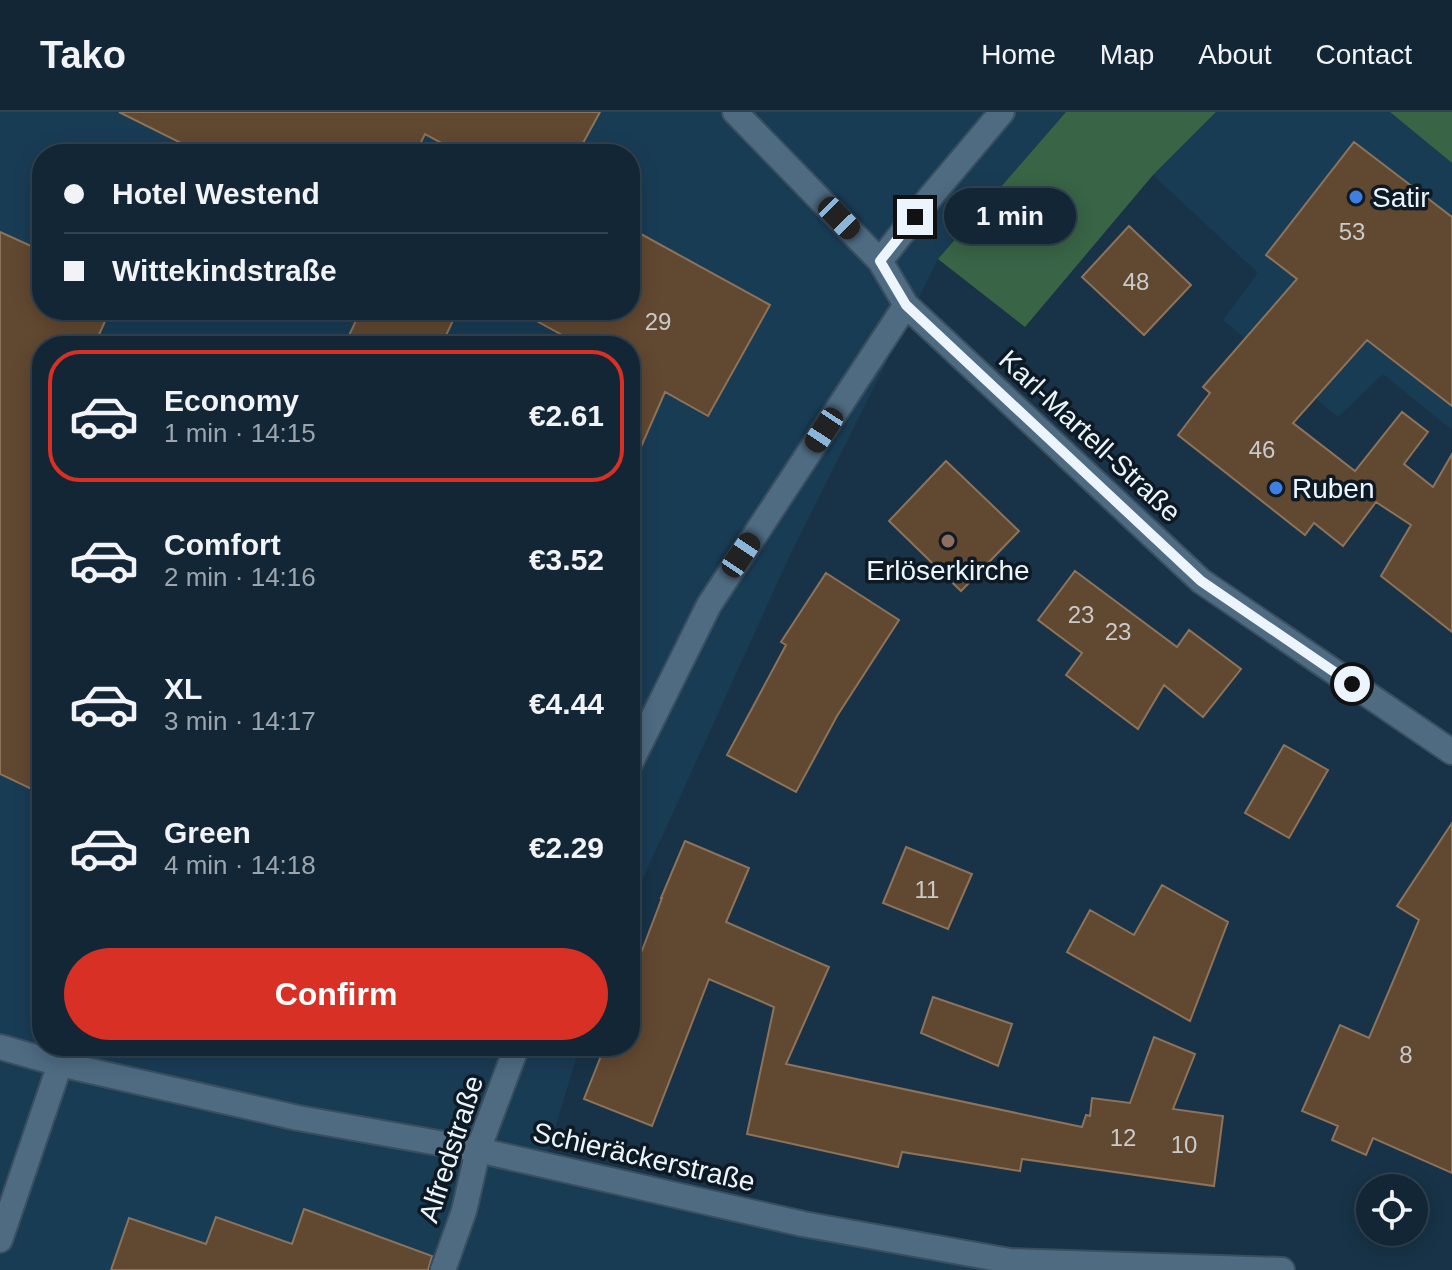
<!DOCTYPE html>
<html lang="en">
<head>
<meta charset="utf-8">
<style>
	:root { --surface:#122635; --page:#1f3241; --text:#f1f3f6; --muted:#9ca5ad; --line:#314350; --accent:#d93025 }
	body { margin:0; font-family:Helvetica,sans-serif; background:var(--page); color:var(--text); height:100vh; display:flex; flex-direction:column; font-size:30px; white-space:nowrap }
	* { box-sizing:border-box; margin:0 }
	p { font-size:26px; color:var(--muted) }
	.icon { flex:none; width:44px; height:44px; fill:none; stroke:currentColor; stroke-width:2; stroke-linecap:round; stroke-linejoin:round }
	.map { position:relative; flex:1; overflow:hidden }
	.side { position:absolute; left:32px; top:224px; width:608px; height:720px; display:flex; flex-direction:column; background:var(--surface); border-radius:32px; box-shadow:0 4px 20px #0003,0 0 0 2px var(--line) }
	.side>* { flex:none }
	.top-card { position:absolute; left:32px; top:32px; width:608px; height:176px; border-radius:32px; box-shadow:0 4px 20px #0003,0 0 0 2px var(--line); display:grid; align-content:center; height:176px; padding:0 32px; background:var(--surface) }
	.controls { position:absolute; left:1356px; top:1062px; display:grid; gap:16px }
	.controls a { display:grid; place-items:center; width:72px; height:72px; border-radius:50%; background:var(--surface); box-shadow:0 4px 20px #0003,0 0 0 2px var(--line); font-size:40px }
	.end { position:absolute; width:36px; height:36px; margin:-18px; border:10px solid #ecf5fd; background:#111; box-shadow:0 0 0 4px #111 }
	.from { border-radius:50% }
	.bubble { position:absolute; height:56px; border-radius:28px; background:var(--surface); box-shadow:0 4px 20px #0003,0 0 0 2px var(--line); font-size:26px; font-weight:700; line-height:56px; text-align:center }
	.car { position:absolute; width:24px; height:48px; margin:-24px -12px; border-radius:10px; box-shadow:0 0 6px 2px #0007; background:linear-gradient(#222 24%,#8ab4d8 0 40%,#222 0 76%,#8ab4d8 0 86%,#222 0) }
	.top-card b { display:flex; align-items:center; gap:28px; height:76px; font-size:30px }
	.top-card b+b { border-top:2px solid var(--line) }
	.top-card i { width:20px; height:20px; background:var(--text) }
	ul { padding:14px 0 0; list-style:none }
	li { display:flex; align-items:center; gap:24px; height:132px; margin:0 16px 12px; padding:0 16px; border:4px solid transparent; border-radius:32px }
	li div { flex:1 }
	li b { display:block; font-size:30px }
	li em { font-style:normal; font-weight:700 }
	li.on { border-color:var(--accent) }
	li>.icon { width:72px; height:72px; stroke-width:1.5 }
	.action { display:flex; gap:16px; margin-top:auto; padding:16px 32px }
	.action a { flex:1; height:92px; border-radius:48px; background:var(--accent); color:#fff; font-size:32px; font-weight:700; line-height:92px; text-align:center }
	header { display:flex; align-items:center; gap:48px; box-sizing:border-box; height:112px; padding:0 40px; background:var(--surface); border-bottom:2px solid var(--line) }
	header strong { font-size:38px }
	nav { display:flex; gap:44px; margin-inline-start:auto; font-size:28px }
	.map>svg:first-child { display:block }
	.built { fill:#193c55; fill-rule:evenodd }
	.green { fill:#396446 }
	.building { fill:#614831; stroke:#8d735a; stroke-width:2 }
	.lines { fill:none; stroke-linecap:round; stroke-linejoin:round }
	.street-casing { stroke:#394f5f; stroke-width:28 }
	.street { stroke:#4e6b82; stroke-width:24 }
	.route { stroke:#ecf5fd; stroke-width:10 }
	.shop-dot { fill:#3f7fe0; stroke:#0e1a23; stroke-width:3 }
	.education-dot { fill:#8d6e63; stroke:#0e1a23; stroke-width:3 }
	.labels { text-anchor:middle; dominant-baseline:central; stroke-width:7; stroke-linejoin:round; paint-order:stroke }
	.number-label { font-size:24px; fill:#c9caca }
	.poi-label { font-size:28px; fill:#ecf5fd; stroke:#0e1a23; text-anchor:start }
	.street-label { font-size:28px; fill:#ecf5fd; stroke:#0e1a23 }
</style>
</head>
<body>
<header>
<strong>Tako</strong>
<nav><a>Home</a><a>Map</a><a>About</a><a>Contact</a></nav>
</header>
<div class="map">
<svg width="1452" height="1158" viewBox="0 0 1452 1158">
	<rect width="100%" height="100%" fill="#183347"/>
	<path class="built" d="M0 0H1066L938 147 791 441 630 795V234H42V934H580L542 1058 1016 1158H0ZM42 42H630V198H42Z
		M1216 0H1390L1452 51V318L1383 262 1338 305 1223 208 1258 161 1153 63Z"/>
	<path class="green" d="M1066 0H1216L1153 63 1025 215 938 147Z
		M1390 0H1452V51Z"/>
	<path class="building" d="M119 0H600L577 42H462L425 22 415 42H203Z
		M1354 30 1452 105V294L1367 228 1293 311 1355 359 1402 300 1428 320 1404 352 1433 375 1452 342V520L1381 464 1411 413 1376 390 1343 434 1314 411 1305 423 1178 323 1210 281 1203 275 1297 167 1266 143Z
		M1129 114 1191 173 1144 223 1082 165Z
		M630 116 770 193 708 304 665 280 630 360V234H582L517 198H630Z
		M0 120 42 139V198H110L94 234H42V682L0 662Z
		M361 198H458L441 234H344Z
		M946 349 1019 419 961 479 889 409Z
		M1075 459 1177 535 1189 518 1241 557 1203 605 1164 573 1138 617 1066 563 1082 541 1038 508Z
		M826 461 899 508 837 604 796 680 727 643 786 533 781 530Z
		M1284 633 1328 658 1289 726 1245 701Z
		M1452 711V1061L1373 1026 1366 1043 1332 1028 1338 1014 1302 999 1340 913 1369 926 1419 808 1397 794Z
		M685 729 749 756 726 810 829 855 786 952 1082 1015 1086 1003 1090 1004 1092 986 1130 991 1154 925 1195 942 1173 997 1223 1004 1214 1074 1022 1047 1020 1059 902 1040 898 1055 747 1022 774 895 709 867 652 1014 584 987 605 934H630V870L662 786H661Z
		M906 735 972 762 948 817 883 791Z
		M1162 773 1228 810 1190 909 1067 840 1090 798 1134 823Z
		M933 885 1012 912 998 954 921 921Z
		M304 1097 432 1144 428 1158H111L129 1106 206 1132 216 1105 292 1132Z"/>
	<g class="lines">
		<g class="street-casing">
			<path id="street" d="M735 0 880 149 906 193 1201 469 1452 640
				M880 149 932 83 1002 0
				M630 652 709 493 906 193
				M0 935 60 952 298 1006 478 1038 803 1112 1010 1149 1282 1158
				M0 1128 60 952
				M443 1158 464 1099 478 1038 517 934"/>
		</g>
		<use href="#street" class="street"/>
	</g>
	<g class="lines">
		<path class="route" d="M915 105 880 149 906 193 1201 469 1352 572"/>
	</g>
	<g class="shop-dot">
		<circle cx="1356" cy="85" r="8"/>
		<circle cx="1276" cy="376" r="8"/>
	</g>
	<circle class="education-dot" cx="948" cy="429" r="8"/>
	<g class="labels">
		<g class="number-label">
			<text x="1352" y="119">53</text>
			<text x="1136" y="169">48</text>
			<text x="658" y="209">29</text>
			<text x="1262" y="337">46</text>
			<text x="1081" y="502">23</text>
			<text x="1118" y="519">23</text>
			<text x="927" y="777">11</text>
			<text x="1406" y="942">8</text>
			<text x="1123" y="1025">12</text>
			<text x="1184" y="1032">10</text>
		</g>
		<g class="poi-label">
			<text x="1372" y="85">Satir</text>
			<text x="1292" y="376">Ruben</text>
			<text x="948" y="458" text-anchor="middle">Erlöserkirche</text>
		</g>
		<g class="street-label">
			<text transform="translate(1090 324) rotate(43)">Karl-Martell-Straße</text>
			<text transform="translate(451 1037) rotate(-72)">Alfredstraße</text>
			<text transform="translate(644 1045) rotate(13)">Schieräckerstraße</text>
		</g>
	</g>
</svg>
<div class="controls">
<a><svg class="icon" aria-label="locate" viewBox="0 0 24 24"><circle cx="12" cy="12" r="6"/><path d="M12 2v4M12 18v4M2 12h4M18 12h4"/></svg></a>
</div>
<i class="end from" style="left:1352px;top:572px"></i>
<i class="end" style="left:915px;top:105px"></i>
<div class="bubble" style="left:944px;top:76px;width:132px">1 min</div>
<i class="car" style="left:839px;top:106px;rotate:136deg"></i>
<i class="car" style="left:824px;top:318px;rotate:213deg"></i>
<i class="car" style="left:741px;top:443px;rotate:34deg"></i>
<div class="top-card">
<b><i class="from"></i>Hotel Westend</b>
<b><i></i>Wittekindstraße</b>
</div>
<section class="side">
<ul>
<li class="on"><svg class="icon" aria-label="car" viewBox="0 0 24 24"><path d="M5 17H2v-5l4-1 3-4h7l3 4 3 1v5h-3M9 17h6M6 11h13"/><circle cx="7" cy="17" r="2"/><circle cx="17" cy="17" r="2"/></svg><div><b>Economy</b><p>1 min · 14:15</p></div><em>€2.61</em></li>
<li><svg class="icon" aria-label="car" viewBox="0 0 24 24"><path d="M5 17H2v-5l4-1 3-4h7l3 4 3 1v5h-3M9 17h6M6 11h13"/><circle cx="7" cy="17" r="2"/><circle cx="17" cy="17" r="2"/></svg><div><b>Comfort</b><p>2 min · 14:16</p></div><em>€3.52</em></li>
<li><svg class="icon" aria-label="car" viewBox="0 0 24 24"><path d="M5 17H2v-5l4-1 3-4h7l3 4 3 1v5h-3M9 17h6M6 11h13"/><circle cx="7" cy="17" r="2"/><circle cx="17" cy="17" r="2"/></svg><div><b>XL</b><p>3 min · 14:17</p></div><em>€4.44</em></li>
<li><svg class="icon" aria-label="car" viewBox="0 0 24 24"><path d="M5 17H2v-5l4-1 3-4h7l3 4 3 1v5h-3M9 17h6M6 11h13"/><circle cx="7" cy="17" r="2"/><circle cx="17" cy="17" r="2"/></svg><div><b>Green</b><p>4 min · 14:18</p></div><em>€2.29</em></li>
</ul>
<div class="action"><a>Confirm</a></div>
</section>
</div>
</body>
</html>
